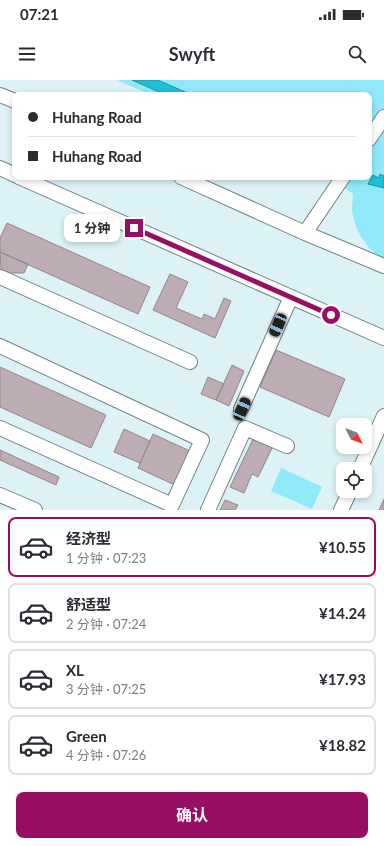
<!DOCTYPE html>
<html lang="zh">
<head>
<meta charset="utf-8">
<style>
	:root { --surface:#fff; --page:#f7f7f7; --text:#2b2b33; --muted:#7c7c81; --line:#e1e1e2; --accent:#970f64 }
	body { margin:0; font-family:Lato,"Noto Sans SC",sans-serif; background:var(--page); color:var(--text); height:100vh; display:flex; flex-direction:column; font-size:15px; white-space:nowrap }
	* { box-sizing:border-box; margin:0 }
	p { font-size:13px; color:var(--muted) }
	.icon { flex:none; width:22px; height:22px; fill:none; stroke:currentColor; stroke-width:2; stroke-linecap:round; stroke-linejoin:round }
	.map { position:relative; height:430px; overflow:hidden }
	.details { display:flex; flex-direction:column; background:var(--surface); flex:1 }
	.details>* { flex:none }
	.top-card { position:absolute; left:12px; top:12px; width:360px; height:88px; border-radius:8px; box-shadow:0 2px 6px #0003; display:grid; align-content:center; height:88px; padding:0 16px; background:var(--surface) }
	.needle { width:26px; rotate:132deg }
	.buttons { position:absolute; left:336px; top:338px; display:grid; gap:8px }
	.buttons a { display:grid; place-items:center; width:36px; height:36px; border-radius:8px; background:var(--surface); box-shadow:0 2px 6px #0003; font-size:20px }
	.end { position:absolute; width:18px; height:18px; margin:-9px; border:5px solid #970f64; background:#fff; box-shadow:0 0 0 2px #fff }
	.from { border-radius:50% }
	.bubble { position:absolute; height:28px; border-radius:8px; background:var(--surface); box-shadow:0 2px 6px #0003; font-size:13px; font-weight:700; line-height:28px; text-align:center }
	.car { position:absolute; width:12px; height:24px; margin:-12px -6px; border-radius:5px; box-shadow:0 0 3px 1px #0007; background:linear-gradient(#222 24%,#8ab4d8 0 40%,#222 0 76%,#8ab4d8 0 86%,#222 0) }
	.top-card b { display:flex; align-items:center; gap:14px; height:38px; font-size:15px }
	.top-card b+b { border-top:1px solid var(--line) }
	.top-card i { width:10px; height:10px; background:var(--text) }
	ul { padding:7px 0 0; list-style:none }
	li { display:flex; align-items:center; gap:12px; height:60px; margin:0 8px 6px; padding:0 8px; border:2px solid var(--line); border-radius:8px }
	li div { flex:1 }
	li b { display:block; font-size:15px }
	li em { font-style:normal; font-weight:700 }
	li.on { border-color:var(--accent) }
	li>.icon { width:36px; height:36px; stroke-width:1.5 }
	.cta { display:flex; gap:8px; margin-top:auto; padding:8px 16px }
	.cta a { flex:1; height:46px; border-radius:8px; background:var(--accent); color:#fff; font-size:16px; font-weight:700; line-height:46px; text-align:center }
	.status { display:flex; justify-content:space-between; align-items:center; height:28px; padding:0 20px; background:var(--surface); direction:ltr }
	.status svg { height:11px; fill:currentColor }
	header { display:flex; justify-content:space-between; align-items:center; height:52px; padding:0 16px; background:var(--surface); font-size:18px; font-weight:700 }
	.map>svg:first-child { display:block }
	.green { fill:#90e9f9 }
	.water { fill:#1cc0d7; stroke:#1c91a2 }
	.building { fill:#beacb4; stroke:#95848c }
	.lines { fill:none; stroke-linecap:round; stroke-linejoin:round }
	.minor-casing { stroke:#6e8185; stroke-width:16 }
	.minor { stroke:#fff; stroke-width:14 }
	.route { stroke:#970f64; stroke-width:5 }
</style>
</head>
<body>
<div class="status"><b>07:21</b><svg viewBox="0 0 49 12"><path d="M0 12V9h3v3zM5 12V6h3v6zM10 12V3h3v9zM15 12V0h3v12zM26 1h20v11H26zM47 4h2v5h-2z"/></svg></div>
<header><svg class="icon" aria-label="menu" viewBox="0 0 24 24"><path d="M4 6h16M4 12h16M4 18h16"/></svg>Swyft<svg class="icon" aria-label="search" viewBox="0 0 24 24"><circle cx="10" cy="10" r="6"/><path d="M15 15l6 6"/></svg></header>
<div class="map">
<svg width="384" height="430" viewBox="0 0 384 430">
	<rect width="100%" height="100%" fill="#ddf2f6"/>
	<path class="green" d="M117 0H384V179C366 170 354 149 352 130 352 125 353 119 353 114L330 97H369V15H151Z
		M281 388 322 407 312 429 271 411Z"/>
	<path class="water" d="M132 0H158L192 15H166Z
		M380 94 384 96V108L368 104 373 95 379 98Z"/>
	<path class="building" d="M7 143 150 207 138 234 0 172V158Z
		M0 172 28 184 24 193H9L1 189Z
		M170 194 188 202 176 228 202 239 204 234 215 239 224 218 231 221 215 258 153 230Z
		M276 270 345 299 329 337 260 307Z
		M232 285 244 291 229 326 216 320Z
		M0 287 106 335 91 368 0 327Z
		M208 297 224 304 216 320 201 314Z
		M124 349 150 361 140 383 114 372Z
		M153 354 192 372 177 406 138 388Z
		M254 357 273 366 258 397 252 394 244 413 230 407Z
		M0 370 59 397 56 405 0 380Z
		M384 419V430H379Z
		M225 420 238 425 235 430H220Z"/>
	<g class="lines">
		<g class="minor-casing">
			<path id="minor" d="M0 15 15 21
				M369 59 384 37
				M0 88 15 95
				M19 97 384 258
				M181 97 305 153 384 186
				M305 153 343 97
				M0 197 190 282
				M0 266 202 360 172 425 0 348
				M241 329 291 217
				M360 389 384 336
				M0 415 35 430
				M208 430 245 348 287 366
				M341 430 350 411"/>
		</g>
		<use href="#minor" class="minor"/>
	</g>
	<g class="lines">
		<path class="route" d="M134 148 331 235"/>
	</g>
</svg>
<div class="buttons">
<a><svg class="needle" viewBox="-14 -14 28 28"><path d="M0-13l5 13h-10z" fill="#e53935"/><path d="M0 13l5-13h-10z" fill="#7c7c81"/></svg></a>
<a><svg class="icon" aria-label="locate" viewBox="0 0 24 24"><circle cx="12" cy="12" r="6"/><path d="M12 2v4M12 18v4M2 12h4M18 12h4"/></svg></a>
</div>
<i class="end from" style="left:331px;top:235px"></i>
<i class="end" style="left:134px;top:148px"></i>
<div class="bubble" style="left:64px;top:134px;width:56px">1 分钟</div>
<i class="car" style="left:278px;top:245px;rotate:204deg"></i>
<i class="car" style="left:242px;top:329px;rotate:24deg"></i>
<div class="top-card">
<b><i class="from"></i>Huhang Road</b>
<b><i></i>Huhang Road</b>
</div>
</div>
<section class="details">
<ul>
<li class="on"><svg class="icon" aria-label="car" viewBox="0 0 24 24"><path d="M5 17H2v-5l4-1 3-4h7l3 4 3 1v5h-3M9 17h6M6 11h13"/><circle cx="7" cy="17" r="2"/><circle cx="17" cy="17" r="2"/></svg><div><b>经济型</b><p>1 分钟 · 07:23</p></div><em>¥10.55</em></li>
<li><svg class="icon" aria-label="car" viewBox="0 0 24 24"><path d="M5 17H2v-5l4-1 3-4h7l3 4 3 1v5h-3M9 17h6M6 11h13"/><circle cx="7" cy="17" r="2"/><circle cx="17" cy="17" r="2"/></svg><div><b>舒适型</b><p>2 分钟 · 07:24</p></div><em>¥14.24</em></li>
<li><svg class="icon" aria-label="car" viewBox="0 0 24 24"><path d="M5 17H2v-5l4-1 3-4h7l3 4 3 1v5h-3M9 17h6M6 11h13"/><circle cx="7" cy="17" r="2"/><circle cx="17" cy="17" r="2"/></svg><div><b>XL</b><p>3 分钟 · 07:25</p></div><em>¥17.93</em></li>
<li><svg class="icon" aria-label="car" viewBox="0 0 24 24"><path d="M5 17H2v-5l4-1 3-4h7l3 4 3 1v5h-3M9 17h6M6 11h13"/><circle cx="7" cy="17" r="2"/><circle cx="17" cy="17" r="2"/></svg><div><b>Green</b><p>4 分钟 · 07:26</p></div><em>¥18.82</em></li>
</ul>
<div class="cta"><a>确认</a></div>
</section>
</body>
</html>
